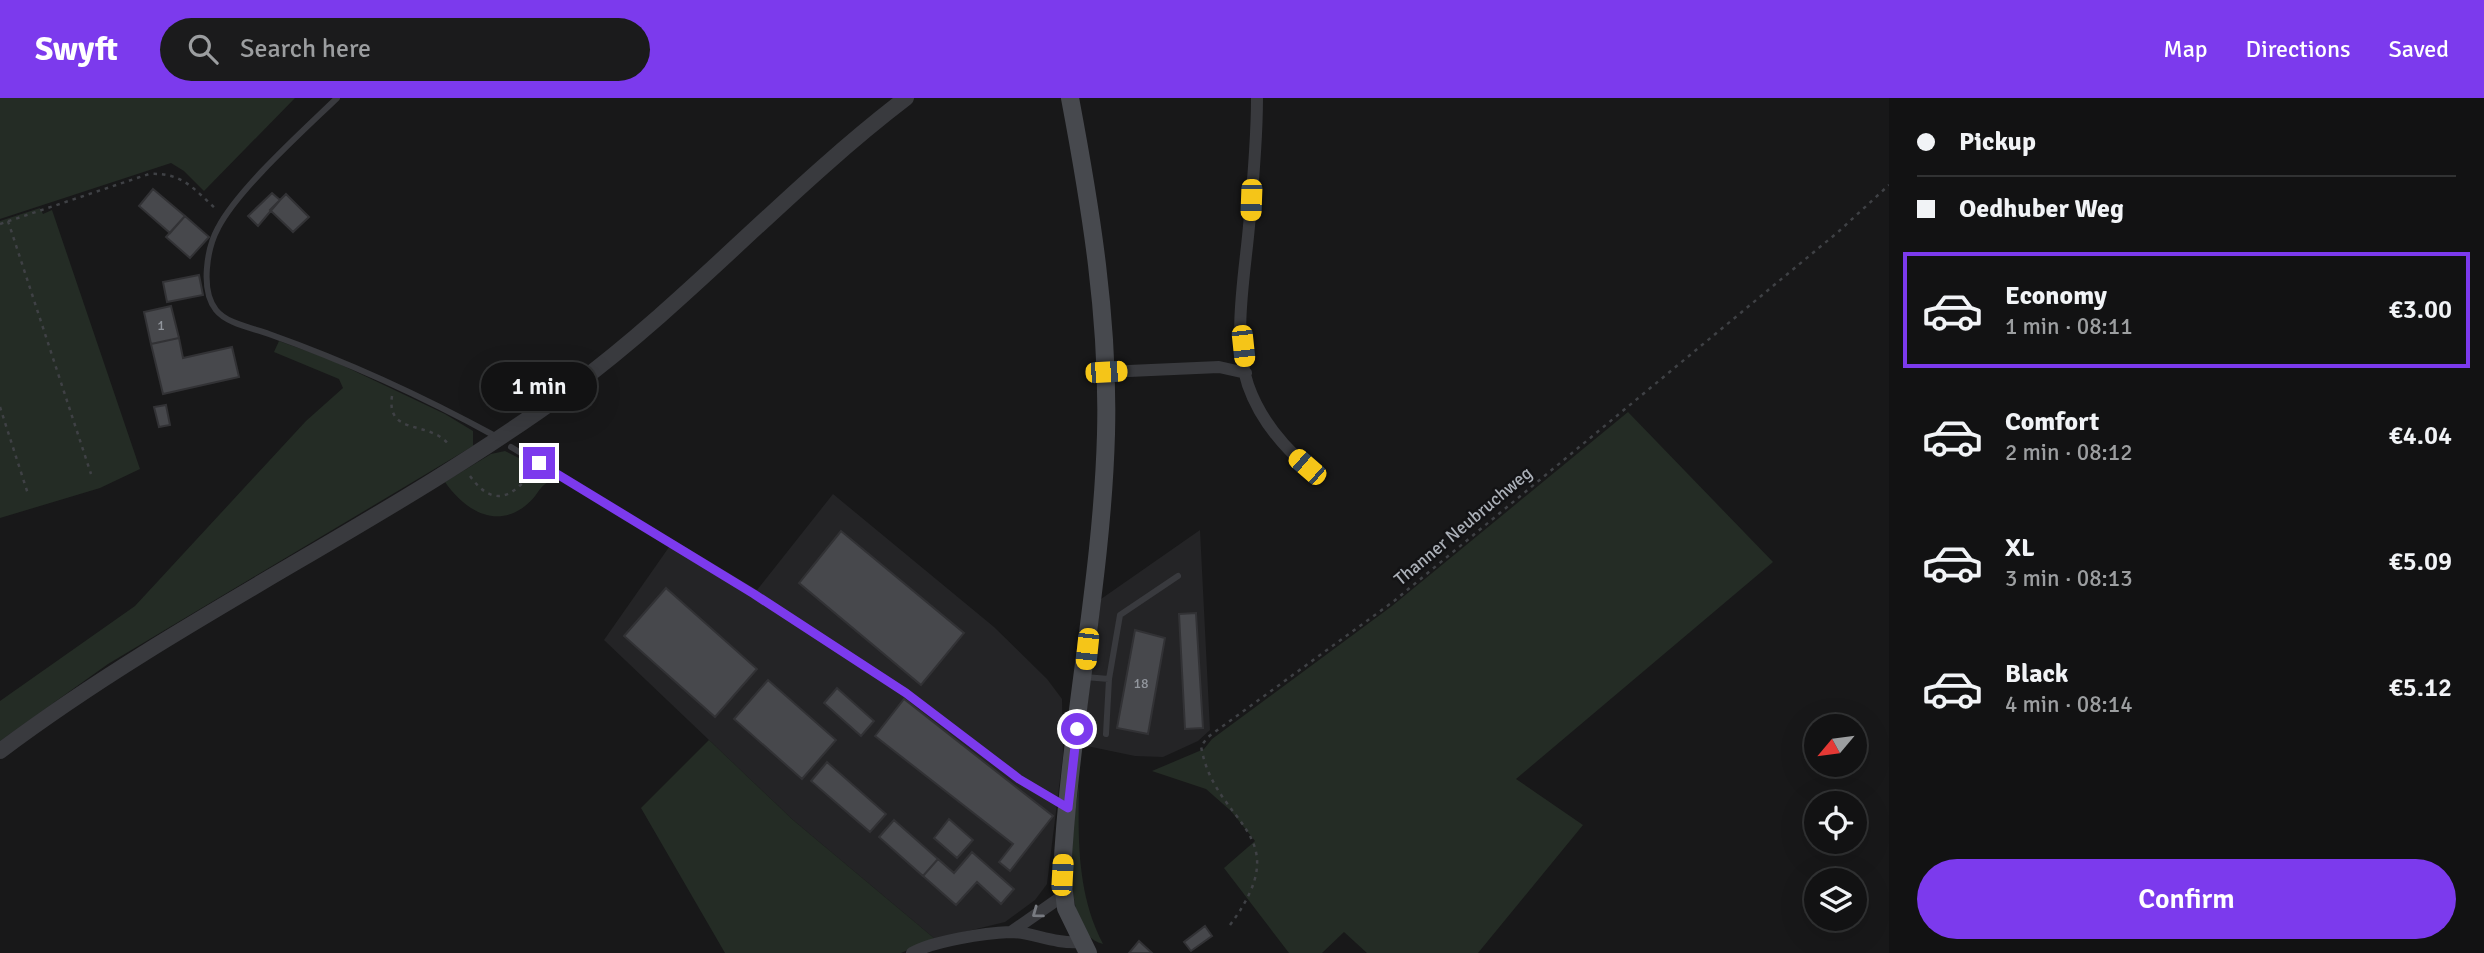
<!DOCTYPE html>
<html lang="en">
<head>
<meta charset="utf-8">
<style>
	:root { --surface:#121213; --page:#1b1b1c; --text:#f1f3f6; --muted:#9c9ea0; --line:#313233; --accent:#7c3aed }
	body { margin:0; font-family:Signika,sans-serif; background:var(--page); color:var(--text); height:100vh; display:flex; flex-direction:column; font-size:26px; white-space:nowrap }
	* { box-sizing:border-box; margin:0 }
	p { font-size:23px; color:var(--muted) }
	.icon { flex:none; width:38px; height:38px; fill:none; stroke:currentColor; stroke-width:2; stroke-linecap:round; stroke-linejoin:round }
	.map { position:relative; flex:1; overflow:hidden }
	.drawer { display:flex; flex-direction:column; background:var(--surface); width:595px }
	.drawer>* { flex:none }
	.top-card { display:grid; align-content:center; height:154px; padding:0 28px; background:var(--surface) }
	.needle { width:46px; rotate:241deg }
	.fabs { position:absolute; left:1804px; top:616px; display:grid; gap:14px }
	.fabs a { display:grid; place-items:center; width:63px; height:63px; border-radius:50%; background:var(--surface); box-shadow:0 7px 28px #0002,0 0 0 2px var(--line); font-size:35px }
	.end { position:absolute; width:32px; height:32px; margin:-16px; border:9px solid #7c3aed; background:#fff; box-shadow:0 0 0 4px #fff }
	.from { border-radius:50% }
	.bubble { position:absolute; height:49px; border-radius:24px; background:var(--surface); box-shadow:0 7px 28px #0002,0 0 0 2px var(--line); font-size:23px; font-weight:600; line-height:49px; text-align:center }
	.car { position:absolute; width:21px; height:42px; margin:-21px -10px; border-radius:9px; box-shadow:0 0 5px 2px #0007; background:linear-gradient(#f5c518 24%,#345 0 40%,#f5c518 0 76%,#345 0 86%,#f5c518 0) }
	.top-card b { display:flex; align-items:center; gap:24px; height:66px; font-size:26px }
	.top-card b+b { border-top:2px solid var(--line) }
	.top-card i { width:18px; height:18px; background:var(--text) }
	ul { padding:0; list-style:none }
	li { display:flex; align-items:center; gap:21px; height:116px; margin:0 14px 10px; padding:0 14px; border:4px solid transparent; border-radius:0px }
	li div { flex:1 }
	li b { display:block; font-size:26px }
	li em { font-style:normal; font-weight:600 }
	li.on { border-color:var(--accent) }
	li>.icon { width:63px; height:63px; stroke-width:1.5 }
	.primary-button { display:flex; gap:14px; margin-top:auto; padding:14px 28px }
	.primary-button a { flex:1; height:80px; border-radius:42px; background:var(--accent); color:#fff; font-size:28px; font-weight:600; line-height:80px; text-align:center }
	header { display:flex; align-items:center; gap:42px; box-sizing:border-box; height:98px; padding:0 35px; background:var(--accent); color:#fff }
	header strong { font-size:33px }
	nav { display:flex; gap:38px; margin-inline-start:auto; font-size:24px }
	.search { width:490px; height:63px; background:var(--page); display:flex; align-items:center; gap:18px; box-sizing:border-box; padding:0 24px; border-radius:38px; color:var(--muted); font-size:26px }
	main { display:flex; flex:1; min-height:0 }
	.map>svg:first-child { display:block }
	.built { fill:#242426 }
	.green { fill:#242c25 }
	.building { fill:#47484c; stroke:#323235; stroke-width:2 }
	.lines { fill:none; stroke-linecap:round; stroke-linejoin:round }
	.path { stroke:#3f4145; stroke-width:2.5; stroke-dasharray:3.5 5; stroke-linecap:butt }
	.service { stroke:#393a3e; stroke-width:6 }
	.minor { stroke:#393a3e; stroke-width:12 }
	.tertiary { stroke:#393a3e; stroke-width:16 }
	.secondary { stroke:#47494e; stroke-width:18 }
	.oneway { stroke:#787b81 }
	.route { stroke:#7c3aed; stroke-width:9 }
	.labels { text-anchor:middle; dominant-baseline:central; stroke-width:5; stroke-linejoin:round; paint-order:stroke }
	.number-label { font-size:14px; fill:#92969d }
	.street-label { font-size:18px; fill:#abb0b8; stroke:#131315 }
</style>
</head>
<body>
<header>
<strong>Swyft</strong>
<div class="search"><svg class="icon" aria-label="search" viewBox="0 0 24 24"><circle cx="10" cy="10" r="6"/><path d="M15 15l6 6"/></svg>Search here</div>
<nav><a>Map</a><a>Directions</a><a>Saved</a></nav>
</header>
<main>
<div class="map">
<svg width="1889" height="855" viewBox="0 0 1889 855">
	<rect width="100%" height="100%" fill="#181819"/>
	<path class="built" d="M833 396 994 529 1047 581 1062 601 1063 657 1047 786 1035 802 1005 824 935 841 793 722 604 542 674 442 757 492Z
		M1200 432 1210 632 1198 643 1163 659 1135 658 1082 647 1101 501Z"/>
	<path class="green" d="M0 0H295L204 93 184 73 171 65 0 121Z
		M40 110 43 116 52 112 140 371 100 390 0 420V123Z
		M279 243 329 261 445 316 473 333V348L108 566 0 643V603L135 508 306 323 343 290 339 281 274 254Z
		M1628 314 1773 464 1516 681 1583 727 1478 855H1367L1344 834 1322 855H1289L1224 770 1255 743 1231 713 1206 691 1152 673 1204 651 1212 641 1392 508Z
		M505 353 558 380C537 386 541 396 525 408 494 432 463 410 445 384L491 356Z
		M709 642 793 722 935 841 901 855H725L641 710Z
		M1079 687C1078 742 1077 796 1103 846 1057 835 1074 720 1079 687Z"/>
	<path class="building" d="M153 91 185 118 170 135 139 108Z
		M272 95 280 102 258 128 248 118Z
		M286 96 309 119 293 134 270 112Z
		M185 118 209 139 190 160 166 139Z
		M199 177 203 197 167 204 163 184Z
		M171 208 179 240 151 246 144 214Z
		M179 240 183 260 232 249 239 279 163 296 151 246Z
		M166 307 170 327 159 329 154 309Z
		M841 433 964 535 921 587 799 485Z
		M666 490 757 571 715 619 624 538Z
		M1196 515 1203 630 1185 631 1179 516Z
		M1135 532 1165 540 1148 636 1117 630Z
		M768 582 836 642 802 681 734 621Z
		M837 590 874 623 861 638 824 605Z
		M904 601 1053 718 1010 773 999 764 1013 746 875 638Z
		M827 664 886 716 870 734 811 683Z
		M949 721 973 742 957 760 934 740Z
		M894 722 938 761 923 778 879 739Z
		M972 754 1014 791 1001 806 977 784 956 807 923 778 938 761 954 775Z
		M1205 828 1212 838 1191 853 1184 844Z
		M1139 843 1152 855H1129Z"/>
	<g class="lines">
		<path class="path" d="M8 123 91 376
			M0 126 149 76C182 74 194 91 217 112
			M392 298C386 339 430 321 450 348
			M0 309 28 396
			M470 378C493 410 512 400 533 373
			M1230 827C1300 733 1214 728 1201 648L1208 639 1394 503 1838 134 1889 87"/>
		<path class="service" d="M337 0C304 32 238 91 218 130 207 150 200 192 216 212 227 226 253 230 269 236 348 264 424 299 497 339
			M511 349 754 496 906 595 1019 681 1066 709
			M1085 579 1109 581
			M1106 636 1109 581 1120 517 1178 478"/>
		<path class="minor" d="M1257 0C1257 42 1253 86 1249 128 1245 176 1232 240 1248 287 1259 319 1282 347 1307 369
			M1106 274 1219 269 1246 275
			M1011 834 1064 797
			M912 855C933 843 985 835 1010 834 1033 834 1052 846 1081 844"/>
		<path class="tertiary" d="M0 653C181 517 388 424 570 291 690 202 788 90 906 0"/>
		<path class="secondary" d="M1070 0C1091 111 1109 222 1106 336 1102 484 1069 630 1062 777L1066 810 1088 855"/>
	</g>
	<defs><path id="oneway-chevron" d="M-2-3.5L2.5 0L-2 3.5" fill="none" stroke-width="1.6" stroke-linecap="round" stroke-linejoin="round" transform="scale(1.75)"/></defs>
	<use class="oneway" href="#oneway-chevron" transform="translate(1037 815) rotate(144)"/>
	<g class="lines">
		<path class="route" d="M539 365 754 496 906 595 1019 681 1068 710 1077 631"/>
	</g>
	<g class="labels">
		<g class="number-label">
			<text x="161" y="227">1</text>
			<text x="1141" y="585">18</text>
		</g>
		<g class="street-label">
			<text transform="translate(1463 428) rotate(-40)">Thanner Neubruchweg</text>
		</g>
	</g>
</svg>
<div class="fabs">
<a><svg class="needle" viewBox="-14 -14 28 28"><path d="M0-13l5 13h-10z" fill="#e53935"/><path d="M0 13l5-13h-10z" fill="#9c9ea0"/></svg></a>
<a><svg class="icon" aria-label="locate" viewBox="0 0 24 24"><circle cx="12" cy="12" r="6"/><path d="M12 2v4M12 18v4M2 12h4M18 12h4"/></svg></a>
<a><svg class="icon" aria-label="layers" viewBox="0 0 24 24"><path d="M12 4l9 5-9 5-9-5zM3 14l9 5 9-5"/></svg></a>
</div>
<i class="end from" style="left:1077px;top:631px"></i>
<i class="end" style="left:539px;top:365px"></i>
<div class="bubble" style="left:481px;top:264px;width:116px">1 min</div>
<i class="car" style="left:1251px;top:102px;rotate:182deg"></i>
<i class="car" style="left:1243px;top:248px;rotate:174deg"></i>
<i class="car" style="left:1106px;top:274px;rotate:87deg"></i>
<i class="car" style="left:1307px;top:369px;rotate:311deg"></i>
<i class="car" style="left:1087px;top:551px;rotate:186deg"></i>
<i class="car" style="left:1062px;top:777px;rotate:3deg"></i>
</div>
<section class="drawer">
<div class="top-card">
<b><i class="from"></i>Pickup</b>
<b><i></i>Oedhuber Weg</b>
</div>
<ul>
<li class="on"><svg class="icon" aria-label="car" viewBox="0 0 24 24"><path d="M5 17H2v-5l4-1 3-4h7l3 4 3 1v5h-3M9 17h6M6 11h13"/><circle cx="7" cy="17" r="2"/><circle cx="17" cy="17" r="2"/></svg><div><b>Economy</b><p>1 min · 08:11</p></div><em>€3.00</em></li>
<li><svg class="icon" aria-label="car" viewBox="0 0 24 24"><path d="M5 17H2v-5l4-1 3-4h7l3 4 3 1v5h-3M9 17h6M6 11h13"/><circle cx="7" cy="17" r="2"/><circle cx="17" cy="17" r="2"/></svg><div><b>Comfort</b><p>2 min · 08:12</p></div><em>€4.04</em></li>
<li><svg class="icon" aria-label="car" viewBox="0 0 24 24"><path d="M5 17H2v-5l4-1 3-4h7l3 4 3 1v5h-3M9 17h6M6 11h13"/><circle cx="7" cy="17" r="2"/><circle cx="17" cy="17" r="2"/></svg><div><b>XL</b><p>3 min · 08:13</p></div><em>€5.09</em></li>
<li><svg class="icon" aria-label="car" viewBox="0 0 24 24"><path d="M5 17H2v-5l4-1 3-4h7l3 4 3 1v5h-3M9 17h6M6 11h13"/><circle cx="7" cy="17" r="2"/><circle cx="17" cy="17" r="2"/></svg><div><b>Black</b><p>4 min · 08:14</p></div><em>€5.12</em></li>
</ul>
<div class="primary-button"><a>Confirm</a></div>
</section>
</main>
</body>
</html>
